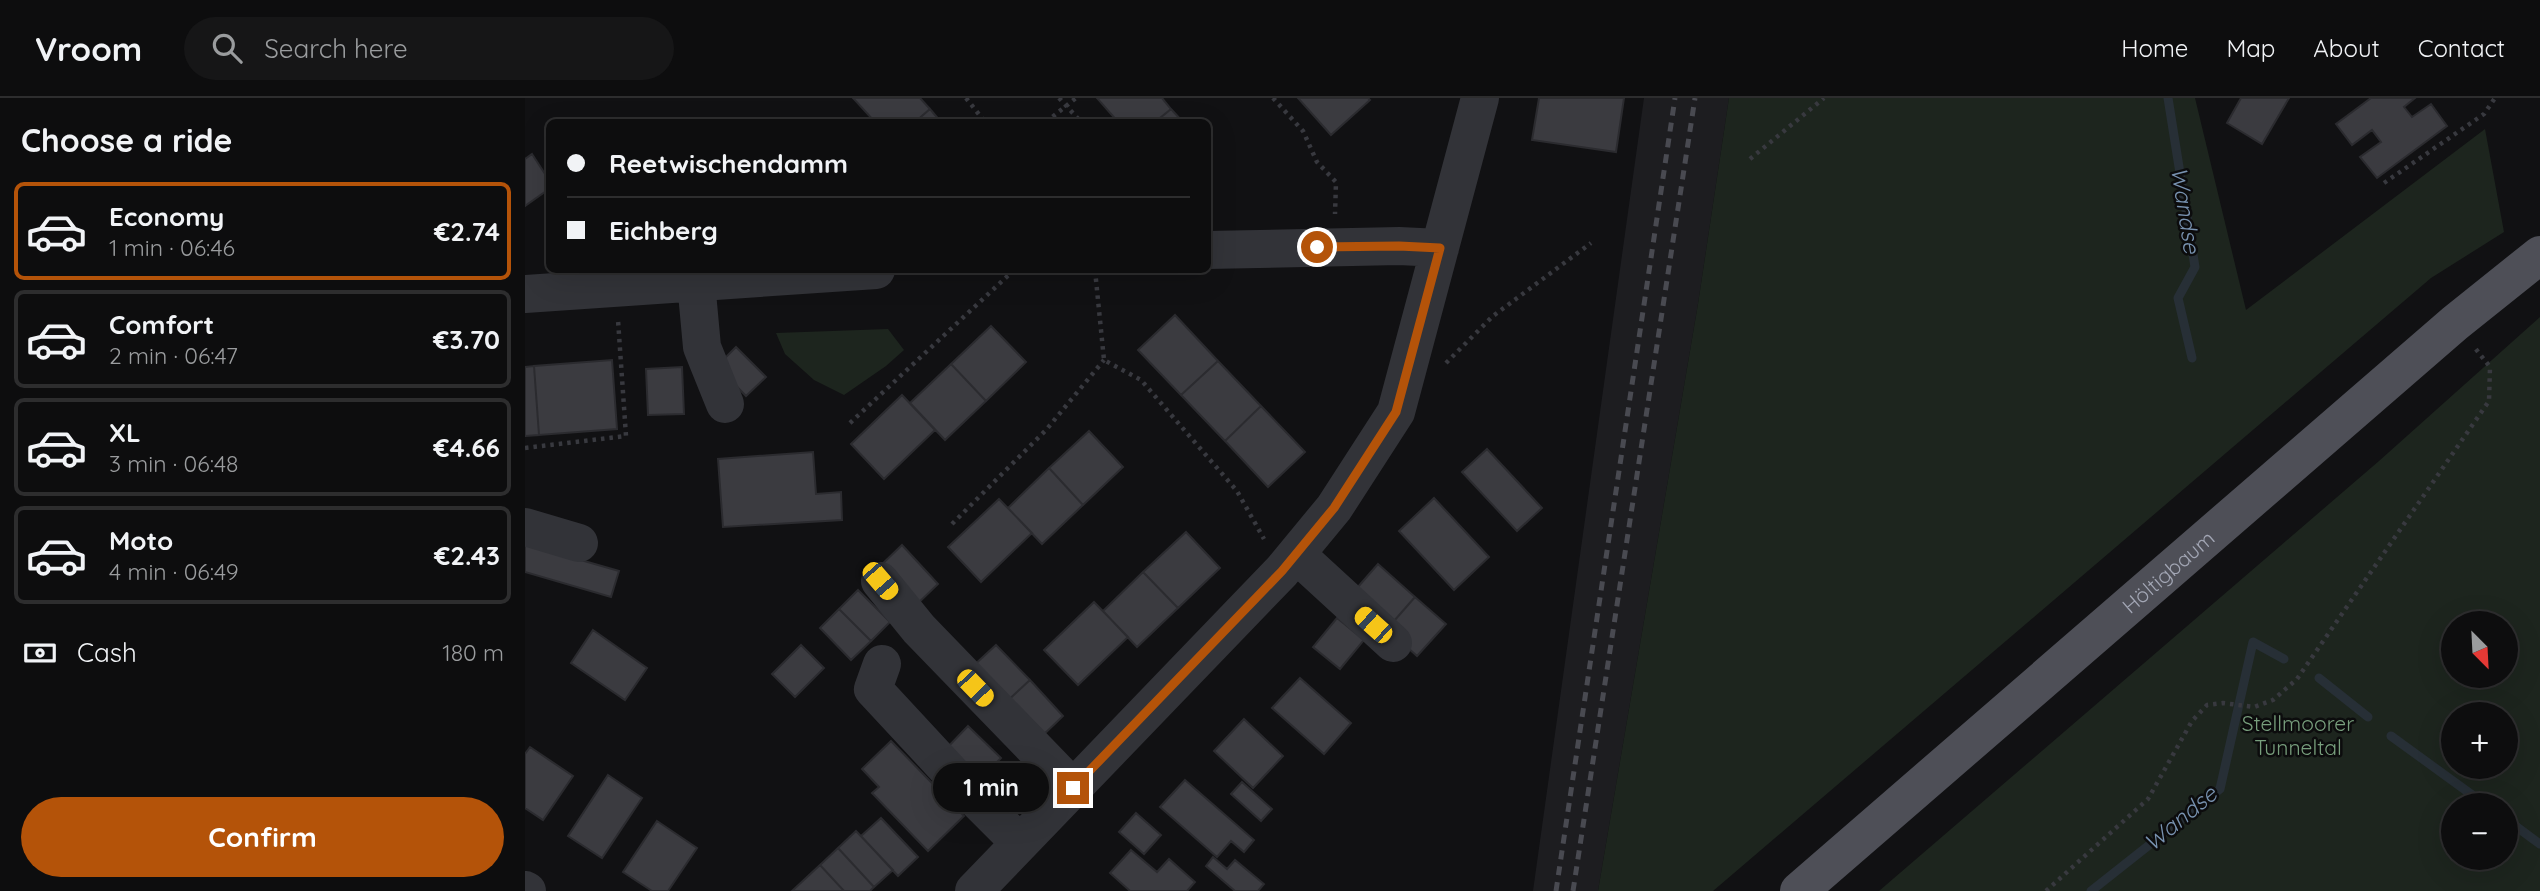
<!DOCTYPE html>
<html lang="en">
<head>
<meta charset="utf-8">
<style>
	:root { --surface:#0d0d0e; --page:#161617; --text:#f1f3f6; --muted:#9a9c9e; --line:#2d2d2e; --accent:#b45309 }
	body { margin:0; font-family:Quicksand,sans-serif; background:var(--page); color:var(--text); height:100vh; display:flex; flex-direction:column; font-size:26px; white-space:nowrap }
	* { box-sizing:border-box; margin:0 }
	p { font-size:23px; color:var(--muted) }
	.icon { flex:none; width:38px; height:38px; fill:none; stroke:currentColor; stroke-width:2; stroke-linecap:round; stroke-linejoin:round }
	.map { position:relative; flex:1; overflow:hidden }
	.details { display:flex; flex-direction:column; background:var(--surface); width:525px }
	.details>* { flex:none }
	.top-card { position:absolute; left:21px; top:21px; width:665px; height:154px; border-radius:10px; box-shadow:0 7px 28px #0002,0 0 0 2px var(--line); display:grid; align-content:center; height:154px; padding:0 21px; background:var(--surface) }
	.needle { width:46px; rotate:156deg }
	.controls { position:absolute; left:1916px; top:513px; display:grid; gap:14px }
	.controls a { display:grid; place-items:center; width:77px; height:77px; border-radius:50%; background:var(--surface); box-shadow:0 7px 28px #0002,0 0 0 2px var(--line); font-size:35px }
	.end { position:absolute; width:32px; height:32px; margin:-16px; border:9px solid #b45309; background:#fff; box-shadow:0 0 0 4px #fff }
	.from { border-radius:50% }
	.bubble { position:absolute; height:49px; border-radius:24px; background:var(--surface); box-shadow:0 7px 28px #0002,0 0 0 2px var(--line); font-size:23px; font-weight:700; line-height:49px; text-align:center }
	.car { position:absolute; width:21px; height:42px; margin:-21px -10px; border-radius:9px; box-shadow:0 0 5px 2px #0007; background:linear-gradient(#f5c518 24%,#345 0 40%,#f5c518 0 76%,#345 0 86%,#f5c518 0) }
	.top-card b { display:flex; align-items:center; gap:24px; height:66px; font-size:26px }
	.top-card b+b { border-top:2px solid var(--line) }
	.top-card i { width:18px; height:18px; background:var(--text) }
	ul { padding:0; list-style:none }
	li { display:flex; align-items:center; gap:21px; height:98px; margin:0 14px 10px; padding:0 7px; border:4px solid var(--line); border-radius:10px }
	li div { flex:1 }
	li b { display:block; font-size:26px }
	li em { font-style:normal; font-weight:700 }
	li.current { border-color:var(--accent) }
	li>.icon { width:63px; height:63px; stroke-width:1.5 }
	h2 { padding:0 21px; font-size:32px; line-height:84px }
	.pay { display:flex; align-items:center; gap:18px; height:77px; padding:0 21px; font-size:26px }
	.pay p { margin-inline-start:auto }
	.cta { display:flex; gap:14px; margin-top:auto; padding:14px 21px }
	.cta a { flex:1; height:80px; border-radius:42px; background:var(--accent); color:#fff; font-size:28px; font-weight:700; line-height:80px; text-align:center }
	header { display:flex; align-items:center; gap:42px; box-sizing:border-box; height:98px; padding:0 35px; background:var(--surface); border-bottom:2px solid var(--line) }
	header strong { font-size:33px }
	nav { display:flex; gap:38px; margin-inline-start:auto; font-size:24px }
	.search { width:490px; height:63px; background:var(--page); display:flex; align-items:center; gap:18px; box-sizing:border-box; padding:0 24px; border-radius:38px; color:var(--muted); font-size:26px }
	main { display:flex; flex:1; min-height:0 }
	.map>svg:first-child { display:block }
	.built { fill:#1d1d20 }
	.green { fill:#1d251e; fill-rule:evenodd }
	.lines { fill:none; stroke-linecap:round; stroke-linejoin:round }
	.stream { stroke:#272f36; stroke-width:9 }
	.building { fill:#3b3b40; stroke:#2b2b2f; stroke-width:2 }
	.path { stroke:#38393f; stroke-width:4.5; stroke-dasharray:3.5 5; stroke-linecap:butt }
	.minor { stroke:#323338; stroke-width:38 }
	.major { stroke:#4e4f57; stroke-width:38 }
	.rail { stroke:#494a51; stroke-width:5; stroke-dasharray:9 7; stroke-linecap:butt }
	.route { stroke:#b45309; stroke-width:9 }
	.labels { text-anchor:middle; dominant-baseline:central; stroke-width:5; stroke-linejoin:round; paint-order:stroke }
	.street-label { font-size:21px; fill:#a2a6b4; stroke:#0c0c0d }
	.park-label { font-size:21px; fill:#789f7d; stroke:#0c0c0d }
	.water-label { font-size:23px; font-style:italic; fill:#7892b0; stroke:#0c0c0d }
</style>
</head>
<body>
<header>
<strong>Vroom</strong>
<div class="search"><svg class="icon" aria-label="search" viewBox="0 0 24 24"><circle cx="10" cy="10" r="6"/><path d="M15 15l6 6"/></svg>Search here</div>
<nav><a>Home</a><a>Map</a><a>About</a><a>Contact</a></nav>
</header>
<main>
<section class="details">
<h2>Choose a ride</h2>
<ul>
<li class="current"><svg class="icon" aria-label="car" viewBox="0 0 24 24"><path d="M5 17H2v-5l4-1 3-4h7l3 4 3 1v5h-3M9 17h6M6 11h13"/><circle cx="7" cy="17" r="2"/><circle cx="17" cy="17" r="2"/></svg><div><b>Economy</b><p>1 min · 06:46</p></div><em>€2.74</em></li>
<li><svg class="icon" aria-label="car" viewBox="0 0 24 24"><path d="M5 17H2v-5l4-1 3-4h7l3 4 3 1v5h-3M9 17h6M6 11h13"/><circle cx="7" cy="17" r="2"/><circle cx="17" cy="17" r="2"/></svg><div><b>Comfort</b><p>2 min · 06:47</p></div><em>€3.70</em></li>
<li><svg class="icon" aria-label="car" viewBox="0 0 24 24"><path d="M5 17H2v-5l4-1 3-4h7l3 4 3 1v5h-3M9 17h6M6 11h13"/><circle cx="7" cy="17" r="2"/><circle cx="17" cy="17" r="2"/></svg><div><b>XL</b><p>3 min · 06:48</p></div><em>€4.66</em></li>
<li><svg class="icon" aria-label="car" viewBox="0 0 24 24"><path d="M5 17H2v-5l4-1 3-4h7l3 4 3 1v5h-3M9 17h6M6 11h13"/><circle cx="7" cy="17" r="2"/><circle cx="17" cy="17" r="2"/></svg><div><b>Moto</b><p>4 min · 06:49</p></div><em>€2.43</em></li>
</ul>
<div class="pay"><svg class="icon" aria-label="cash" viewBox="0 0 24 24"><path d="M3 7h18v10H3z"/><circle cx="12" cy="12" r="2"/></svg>Cash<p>180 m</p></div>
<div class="cta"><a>Confirm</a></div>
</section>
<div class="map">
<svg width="2015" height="793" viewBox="0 0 2015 793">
	<rect width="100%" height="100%" fill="#111113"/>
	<path class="built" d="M1119 0H1204L1173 206 1073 793H1008Z"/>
	<path class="green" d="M1204 0H1670L1721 212 1960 31 1979 134 1906 180 1188 793H1073L1173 206Z
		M2015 219V793H1354L1854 363ZM1928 525H1981V578H1928ZM1981 616V668H1928V616ZM1981 707V760H1928V707Z
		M363 231 379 252 361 268 319 297 289 282 260 256 251 235Z"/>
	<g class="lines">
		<path class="stream" d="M1643 0 1670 169 1653 200 1667 260
			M1794 580 1843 619
			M1866 638 1961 707
			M1981 721 2015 746
			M1566 793 1695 691 1728 544 1759 561"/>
	</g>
	<path class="building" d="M328 0H395L405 11 390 24H350Z
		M572 0H637L646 11 630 24H593Z
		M773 0H843L845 2 806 37Z
		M1014 0H1099L1091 54 1007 42Z
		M1716 0H1764L1737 46 1702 25Z
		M1846 0H1890L1879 9 1887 19 1906 6 1922 28 1852 80 1835 59 1856 44 1847 32 1827 47 1811 26Z
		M405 11 416 24H390Z
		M646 11 658 24H630Z
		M7 56 24 82V91L0 108V61Z
		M650 217 693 263 656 297 613 252Z
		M466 228 501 264 461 303 426 266Z
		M211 249 241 279 221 298 192 268Z
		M87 262 92 331 14 337 9 268Z
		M693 263 736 308 700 343 656 297Z
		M426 266 461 303 420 342 385 305Z
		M9 268 14 337 0 338V269Z
		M157 269 159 316 123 317 121 271Z
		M377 297 410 332 359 381 326 346Z
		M736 308 780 354 743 389 700 343Z
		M564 333 598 369 558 407 524 370Z
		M962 351 1017 410 992 433 937 374Z
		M288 354 291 396 316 394 317 422 198 429 193 361Z
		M524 370 558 407 517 446 483 410Z
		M909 400 964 459 929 492 874 433Z
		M474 401 507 435 456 484 423 449Z
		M661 434 695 470 653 510 618 474Z
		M0 446 94 473 86 499 0 474Z
		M377 447 413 486 388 510 352 471Z
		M853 466 890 499 862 531 825 498Z
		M618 474 653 510 612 549 578 513Z
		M333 492 365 524 346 543 314 511Z
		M890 499 921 526 892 558 862 531Z
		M569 504 603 539 553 587 519 552Z
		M314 511 346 543 326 562 295 530Z
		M812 520 839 542 815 571 788 549Z
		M68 532 122 570 100 602 46 565Z
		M276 547 299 570 270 599 247 576Z
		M471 547 505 582 480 605 447 569Z
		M775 580 826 625 799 656 747 610Z
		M505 582 538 618 514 641 480 605Z
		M719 621 758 658 728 690 689 653Z
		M443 628 476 660 452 685 419 653Z
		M366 643 439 718 403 753 347 695 354 689 337 671Z
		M5 649 48 678 18 722 0 710V656Z
		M83 677 117 700 77 760 43 738Z
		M660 682 729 742 719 754 706 743 692 759 635 709Z
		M717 684 747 711 736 723 706 696Z
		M611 715 636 737 619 756 594 734Z
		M356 720 393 759 373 778 336 738Z
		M132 723 172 750 143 793H127L98 774Z
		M331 733 368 772 349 789 313 750Z
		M313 750 349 789 345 793H319L295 767Z
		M606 752 632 774 644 761 670 784 662 793H605L585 775Z
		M688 759 702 771 710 762 739 786 733 793H710L681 768Z
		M295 767 319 793H267Z"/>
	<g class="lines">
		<path class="path" d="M441 0 460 24
			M534 0 556 24
			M748 0 778 33 792 64 811 84 810 116
			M321 23 323 24
			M521 24 551 0
			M1225 61 1299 0
			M1859 85 1959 16 1970 0
			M570 172 579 262 616 282 712 393 739 441
			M921 265 968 218 1066 145
			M325 325 489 172
			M0 350 101 338 93 222
			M427 426 521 332 579 262
			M1521 793 1623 701 1667 623 1682 607 1698 605 1729 609 1748 602 1772 581 1964 303 1965 269 1950 250"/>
		<path class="minor" d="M682 152 874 148 915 150
			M171 184 177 249 200 306
			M0 196 351 172
			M0 429 54 445
			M771 456 868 545
			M355 483 394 531 548 690
			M357 566 348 591 438 688 495 745
			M0 792 2 793
			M449 793 757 473 809 410 871 314 955 0"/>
		<path class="major" id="s1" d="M1274 793 1930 225 2015 157"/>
		<path class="rail" d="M1031 793 1150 0
			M1048 793 1170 0"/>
	</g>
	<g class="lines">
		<path class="route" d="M548 690 757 473 809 410 871 314 915 150 874 148 792 149"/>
	</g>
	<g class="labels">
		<g class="street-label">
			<text stroke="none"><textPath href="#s1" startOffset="488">Höltigbaum</textPath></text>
		</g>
		<g class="park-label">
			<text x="1773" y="625">Stellmoorer<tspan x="1773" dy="24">Tunneltal</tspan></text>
		</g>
		<g class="water-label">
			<text transform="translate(1661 112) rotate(81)">Wandse</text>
			<text transform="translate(1655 720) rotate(-40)">Wandse</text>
		</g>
	</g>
</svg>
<div class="controls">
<a><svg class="needle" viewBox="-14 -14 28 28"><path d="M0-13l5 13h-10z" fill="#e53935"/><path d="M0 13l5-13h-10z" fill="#9a9c9e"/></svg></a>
<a>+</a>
<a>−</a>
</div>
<i class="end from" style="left:792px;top:149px"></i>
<i class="end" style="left:548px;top:690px"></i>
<div class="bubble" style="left:408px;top:665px;width:116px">1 min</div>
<i class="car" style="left:355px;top:483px;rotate:139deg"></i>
<i class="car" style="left:848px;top:527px;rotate:312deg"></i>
<i class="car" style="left:450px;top:590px;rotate:136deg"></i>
<div class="top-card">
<b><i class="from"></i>Reetwischendamm</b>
<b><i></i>Eichberg</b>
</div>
</div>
</main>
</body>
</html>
